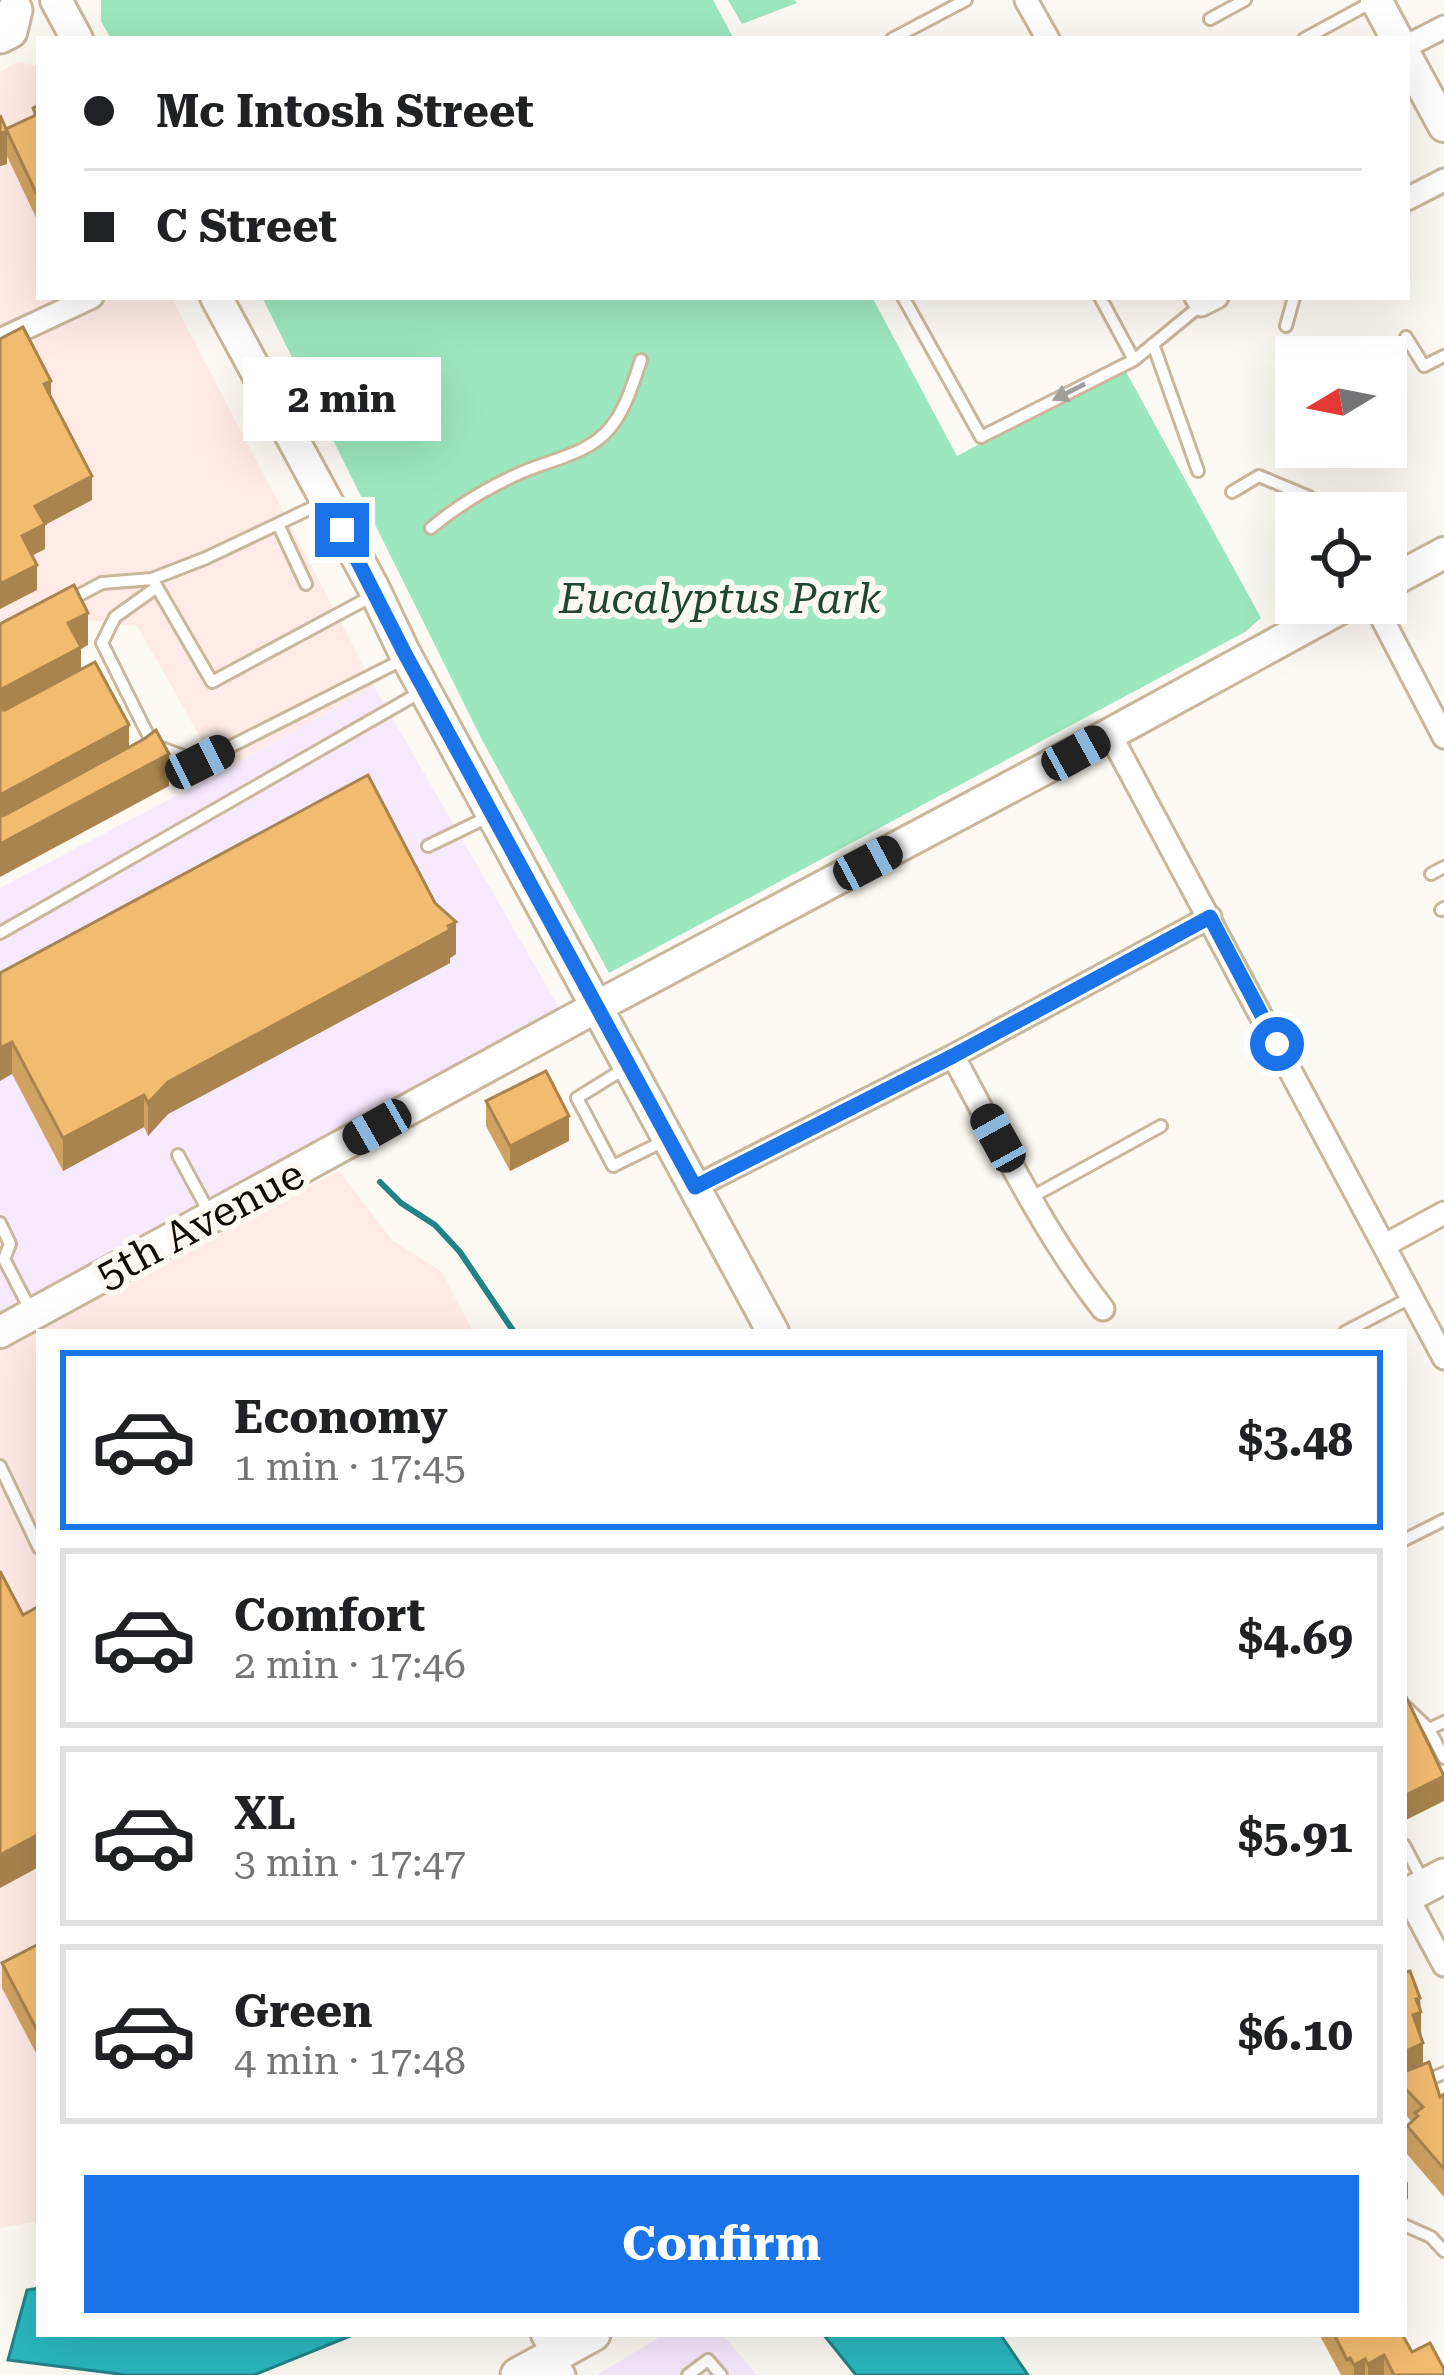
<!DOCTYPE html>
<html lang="en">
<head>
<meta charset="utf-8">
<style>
	:root { --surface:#fff; --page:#f2f2f2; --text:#202124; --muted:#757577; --line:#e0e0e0; --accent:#1a73e8 }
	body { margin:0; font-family:"Roboto Serif",serif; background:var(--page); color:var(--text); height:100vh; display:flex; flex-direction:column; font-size:45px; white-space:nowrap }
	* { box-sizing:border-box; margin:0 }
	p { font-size:39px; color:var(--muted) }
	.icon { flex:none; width:66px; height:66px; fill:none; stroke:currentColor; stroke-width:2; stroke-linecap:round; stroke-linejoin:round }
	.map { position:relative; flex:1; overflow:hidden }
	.sheet { position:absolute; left:36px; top:1329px; width:1371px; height:1008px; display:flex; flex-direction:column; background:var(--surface); border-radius:0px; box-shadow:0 12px 48px #0002 }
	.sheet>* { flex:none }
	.hud { position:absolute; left:36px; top:36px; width:1374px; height:264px; border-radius:0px; box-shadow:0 12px 48px #0002; display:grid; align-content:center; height:264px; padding:0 48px; background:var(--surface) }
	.needle { width:78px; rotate:260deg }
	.fabs { position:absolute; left:1275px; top:336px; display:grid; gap:24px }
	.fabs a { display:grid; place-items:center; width:132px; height:132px; border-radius:0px; background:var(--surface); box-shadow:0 12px 48px #0002; font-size:60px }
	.end { position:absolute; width:54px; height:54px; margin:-27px; border:15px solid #1a73e8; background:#fff; box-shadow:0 0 0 6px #fff }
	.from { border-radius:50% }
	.bubble { position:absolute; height:84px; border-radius:0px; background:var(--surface); box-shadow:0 12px 48px #0002; font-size:39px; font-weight:700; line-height:84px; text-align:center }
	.car { position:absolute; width:36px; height:72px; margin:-36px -18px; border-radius:15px; box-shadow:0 0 9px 3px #0007; background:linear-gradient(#222 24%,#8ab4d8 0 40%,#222 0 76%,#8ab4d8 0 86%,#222 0) }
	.hud b { display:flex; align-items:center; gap:42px; height:114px; font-size:45px }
	.hud b+b { border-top:3px solid var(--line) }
	.hud i { width:30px; height:30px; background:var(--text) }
	ul { padding:21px 0 0; list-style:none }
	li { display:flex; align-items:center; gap:36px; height:180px; margin:0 24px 18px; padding:0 24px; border:6px solid var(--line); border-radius:0px }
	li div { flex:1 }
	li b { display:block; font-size:45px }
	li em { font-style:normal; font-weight:700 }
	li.selected { border-color:var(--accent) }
	li>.icon { width:108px; height:108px; stroke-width:1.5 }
	.button { display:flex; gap:24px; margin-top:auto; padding:24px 48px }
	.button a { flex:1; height:138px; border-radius:0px; background:var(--accent); color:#fff; font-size:48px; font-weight:700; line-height:138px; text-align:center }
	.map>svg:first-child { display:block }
	.commercial { fill:#ffeae5 }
	.industrial { fill:#f7e9fd }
	.green { fill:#9ce7be }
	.water { fill:#2ab7bf; stroke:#228387; stroke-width:3 }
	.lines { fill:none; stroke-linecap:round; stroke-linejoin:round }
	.stream { stroke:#228387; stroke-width:6 }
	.lane-casing { stroke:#c8b79b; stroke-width:16 }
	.street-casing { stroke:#c8b79b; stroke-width:27 }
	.secondary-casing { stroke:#c8b79b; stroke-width:36 }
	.primary-casing { stroke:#c8b79b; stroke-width:39 }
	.lane { stroke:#fff; stroke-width:10 }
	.street { stroke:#fff; stroke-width:21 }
	.secondary { stroke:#fff; stroke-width:30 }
	.primary { stroke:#fff; stroke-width:33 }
	.wall { fill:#d0a260 }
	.shaded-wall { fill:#a9844e }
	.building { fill:#f2bc70; stroke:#a9844e; stroke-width:3 }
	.oneway { fill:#a09d9a }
	.route { stroke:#1a73e8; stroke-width:15 }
	.labels { text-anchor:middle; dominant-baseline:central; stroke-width:12; stroke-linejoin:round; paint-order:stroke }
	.park-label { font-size:42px; font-style:italic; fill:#1f4633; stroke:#fcf9f3 }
	.street-label { font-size:42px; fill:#110b03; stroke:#fcf9f3 }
</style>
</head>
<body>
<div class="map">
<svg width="1444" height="2375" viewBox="0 0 1444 2375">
	<rect width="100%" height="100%" fill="#fcf9f3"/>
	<path class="commercial" d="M18 62 39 66V297H171L374 686 218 774 204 744 138 627 74 618 0 657V72Z
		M339 1171 392 1240 442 1272 473 1332H39V2221L0 2228V1349Z"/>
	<path class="industrial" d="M374 686 561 1011 0 1311V888L218 774Z
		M665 2334H722L757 2375H597Z"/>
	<path class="green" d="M101 0H713L734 39H111L101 21Z
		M728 0H795L797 3 742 24Z
		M262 297H872L957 456 1124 368 1261 618 1245 632 609 973 481 738Z"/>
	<path class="water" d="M39 2288V2334H355L254 2375H127L8 2360 27 2290Z
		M823 2334H1000L1028 2375H856Z"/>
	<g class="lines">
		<path class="stream" d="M380 1182 401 1203 435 1225 460 1252 514 1332"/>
		<g class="lane-casing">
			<path id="lane" d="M1210 19 1245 0
				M892 39 966 0
				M1304 39 1372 2
				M903 297 981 437 1134 360 1201 305
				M1100 297 1134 360
				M1286 326 1294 297
				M1406 337 1424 366 1444 356
				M1153 344 1198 471
				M1232 492 1259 476 1309 497 1318 513
				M278 524 306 584
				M431 528C457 506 487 488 518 474 548 460 588 455 610 428 626 409 633 383 641 360
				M154 582 212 682 374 595
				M157 587 115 617 102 643 153 745 200 762 402 660
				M68 601 102 583 152 579 206 558 322 503
				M428 846 490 816
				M1431 874 1444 867
				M1441 910 1444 908
				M0 933 419 693
				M627 1067 577 1098 613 1166 664 1141
				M178 1155 210 1214
				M1030 1198 1161 1126
				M0 1223 10 1244 4 1259 31 1311
				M1345 1332 1412 1297
				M0 1466 39 1548
				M1404 1540 1444 1520
				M1404 1705 1429 1729 1444 1722
				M1429 1729 1444 1758
				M1404 1845 1424 1883
				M1404 2090 1444 2073
				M1404 2225 1431 2237 1444 2251
				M688 2375 708 2360 721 2375"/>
		</g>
		<g class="street-casing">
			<path id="street" d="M1026 0 1048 39
				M1407 46 1444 27
				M1407 199 1444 180
				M1196 297 1201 305 1217 297
				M0 340 92 297
				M1374 603 1444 737
				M1110 734 1444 1358
				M953 1056C1000 1142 1043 1232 1103 1309
				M695 1187 953 1056 1210 917
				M1385 1245 1444 1213
				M1407 1896 1444 1965
				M542 2334 564 2375"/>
		</g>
		<g class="secondary-casing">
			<path id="secondary" d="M56 0 77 39
				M1376 0 1397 39
				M1407 58 1444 126
				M216 297 373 587 404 652 773 1332
				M1386 584 1444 553
				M0 1332 598 1006 1110 734 1350 603"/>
		</g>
		<g class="primary-casing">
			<path id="primary" d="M0 36 10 31 15 10
				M1404 1897 1444 1876
				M518 2375 593 2334"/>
		</g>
		<use href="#lane" class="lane"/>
		<use href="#street" class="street"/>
		<use href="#secondary" class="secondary"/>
		<use href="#primary" class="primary"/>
	</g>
	<path class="wall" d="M39 105V224L7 156V164L0 166V115L6 129 33 116V108Z
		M456 954 450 958V963L168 1114 148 1136 144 1127 63 1171 12 1074 0 973Z
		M486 1101 569 1141 510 1171 486 1126Z
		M39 1944V2059L2 1988V1963Z
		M1404 1966 1420 2010 1423 2064 1440 2097 1444 2094V2197L1407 2154V2126L1412 2122 1405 2114Z
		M1319 2334H1402L1412 2352 1444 2375H1341Z"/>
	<path class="shaded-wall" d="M7 131V164L0 166V134Z
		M51 381V405L44 384Z
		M92 476V500L45 525V549L22 561V536L35 506Z
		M37 565V590L0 609V584Z
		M88 613V645L81 649V680L0 723V690L68 623Z
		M129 725V757L0 828V795Z
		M169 754V786L0 877V844Z
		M456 922V954L450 958V963L168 1114 148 1136V1103L168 1082Z
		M12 1042V1074L0 1081V1048Z
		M144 1095V1127L63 1171V1138Z
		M569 1116V1141L510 1171V1146Z
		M1444 1776V1801L1404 1821V1796Z
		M39 1834V1867L0 1888V1855Z
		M1420 1998 1421 2012V2041L1413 2015 1416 1999Z
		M1423 2043V2071L1404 2080V2052Z
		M1408 2181V2198L1404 2207V2191Z
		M1384 2355V2375H1368V2364Z
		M1365 2359V2375H1354V2365Z"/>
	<path class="building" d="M39 105V199L6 129 36 115 33 108Z
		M0 115 7 131 0 134Z
		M23 327 51 381 44 384 92 476 35 506 45 524 22 536 37 565 0 584V339Z
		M74 585 88 613 68 623 81 647 0 690V624Z
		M95 662 129 725 0 795V710H5Z
		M156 730 169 754 0 844V816L5 815 144 739Z
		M368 775 435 903 456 922 448 926 450 930 168 1082 148 1103 144 1095 63 1138 12 1042 0 1048V973Z
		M546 1071 569 1116 510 1146 486 1101Z
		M0 1571 23 1615 39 1606V1834L0 1855Z
		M1406 1697 1444 1776 1404 1796V1698Z
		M39 1944V2034L2 1963Z
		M1404 1966 1406 1972 1410 1971 1420 1998 1416 1999 1421 2012 1413 2015 1423 2043 1404 2052Z
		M1429 2062 1440 2097 1444 2094V2169L1407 2126 1418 2116 1415 2113 1423 2107 1404 2087V2072Z
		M1334 2334H1402L1412 2352 1430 2343 1444 2369V2375H1394L1384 2355 1368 2364 1365 2359 1354 2365 1350 2358 1347 2360Z"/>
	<defs><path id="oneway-solid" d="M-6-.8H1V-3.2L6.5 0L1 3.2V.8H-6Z" transform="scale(3)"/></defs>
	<use class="oneway" href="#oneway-solid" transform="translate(1069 392) rotate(153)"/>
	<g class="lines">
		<path class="route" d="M342 530 404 652 695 1187 953 1056 1210 917 1277 1044"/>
	</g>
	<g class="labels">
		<g class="park-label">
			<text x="720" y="598">Eucalyptus Park</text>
		</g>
		<g class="street-label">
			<text transform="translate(200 1224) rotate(-28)">5th Avenue</text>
		</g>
	</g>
</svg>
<div class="fabs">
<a><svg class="needle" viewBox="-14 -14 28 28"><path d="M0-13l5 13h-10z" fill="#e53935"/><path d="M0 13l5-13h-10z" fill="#757577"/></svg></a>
<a><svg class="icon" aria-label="locate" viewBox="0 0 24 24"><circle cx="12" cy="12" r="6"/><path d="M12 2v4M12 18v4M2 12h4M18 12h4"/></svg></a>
</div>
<i class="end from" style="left:1277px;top:1044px"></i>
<i class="end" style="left:342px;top:530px"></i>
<div class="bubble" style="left:243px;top:357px;width:198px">2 min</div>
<i class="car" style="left:1076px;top:753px;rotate:61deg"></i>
<i class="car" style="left:200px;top:762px;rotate:63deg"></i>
<i class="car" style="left:868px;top:863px;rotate:62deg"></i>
<i class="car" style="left:377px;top:1127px;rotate:240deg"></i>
<i class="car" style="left:998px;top:1138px;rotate:331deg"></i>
<div class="hud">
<b><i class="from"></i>Mc Intosh Street</b>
<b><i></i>C Street</b>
</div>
<section class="sheet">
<ul>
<li class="selected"><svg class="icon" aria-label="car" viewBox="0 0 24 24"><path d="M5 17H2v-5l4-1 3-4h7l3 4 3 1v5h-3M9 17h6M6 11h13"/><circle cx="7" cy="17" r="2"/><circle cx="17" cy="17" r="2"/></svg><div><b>Economy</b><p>1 min · 17:45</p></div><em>$3.48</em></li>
<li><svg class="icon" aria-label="car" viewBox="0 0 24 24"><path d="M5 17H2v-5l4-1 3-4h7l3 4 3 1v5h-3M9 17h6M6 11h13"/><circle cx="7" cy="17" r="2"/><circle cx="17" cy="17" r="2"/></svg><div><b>Comfort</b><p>2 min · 17:46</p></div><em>$4.69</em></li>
<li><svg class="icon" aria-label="car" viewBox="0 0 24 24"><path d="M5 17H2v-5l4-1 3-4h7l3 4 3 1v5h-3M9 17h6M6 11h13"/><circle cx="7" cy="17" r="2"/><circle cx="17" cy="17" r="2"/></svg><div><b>XL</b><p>3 min · 17:47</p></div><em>$5.91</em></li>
<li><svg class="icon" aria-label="car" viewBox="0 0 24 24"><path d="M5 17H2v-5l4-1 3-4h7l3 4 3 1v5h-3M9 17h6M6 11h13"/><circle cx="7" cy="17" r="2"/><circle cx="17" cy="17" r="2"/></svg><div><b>Green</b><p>4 min · 17:48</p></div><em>$6.10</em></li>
</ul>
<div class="button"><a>Confirm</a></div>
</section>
</div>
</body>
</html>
